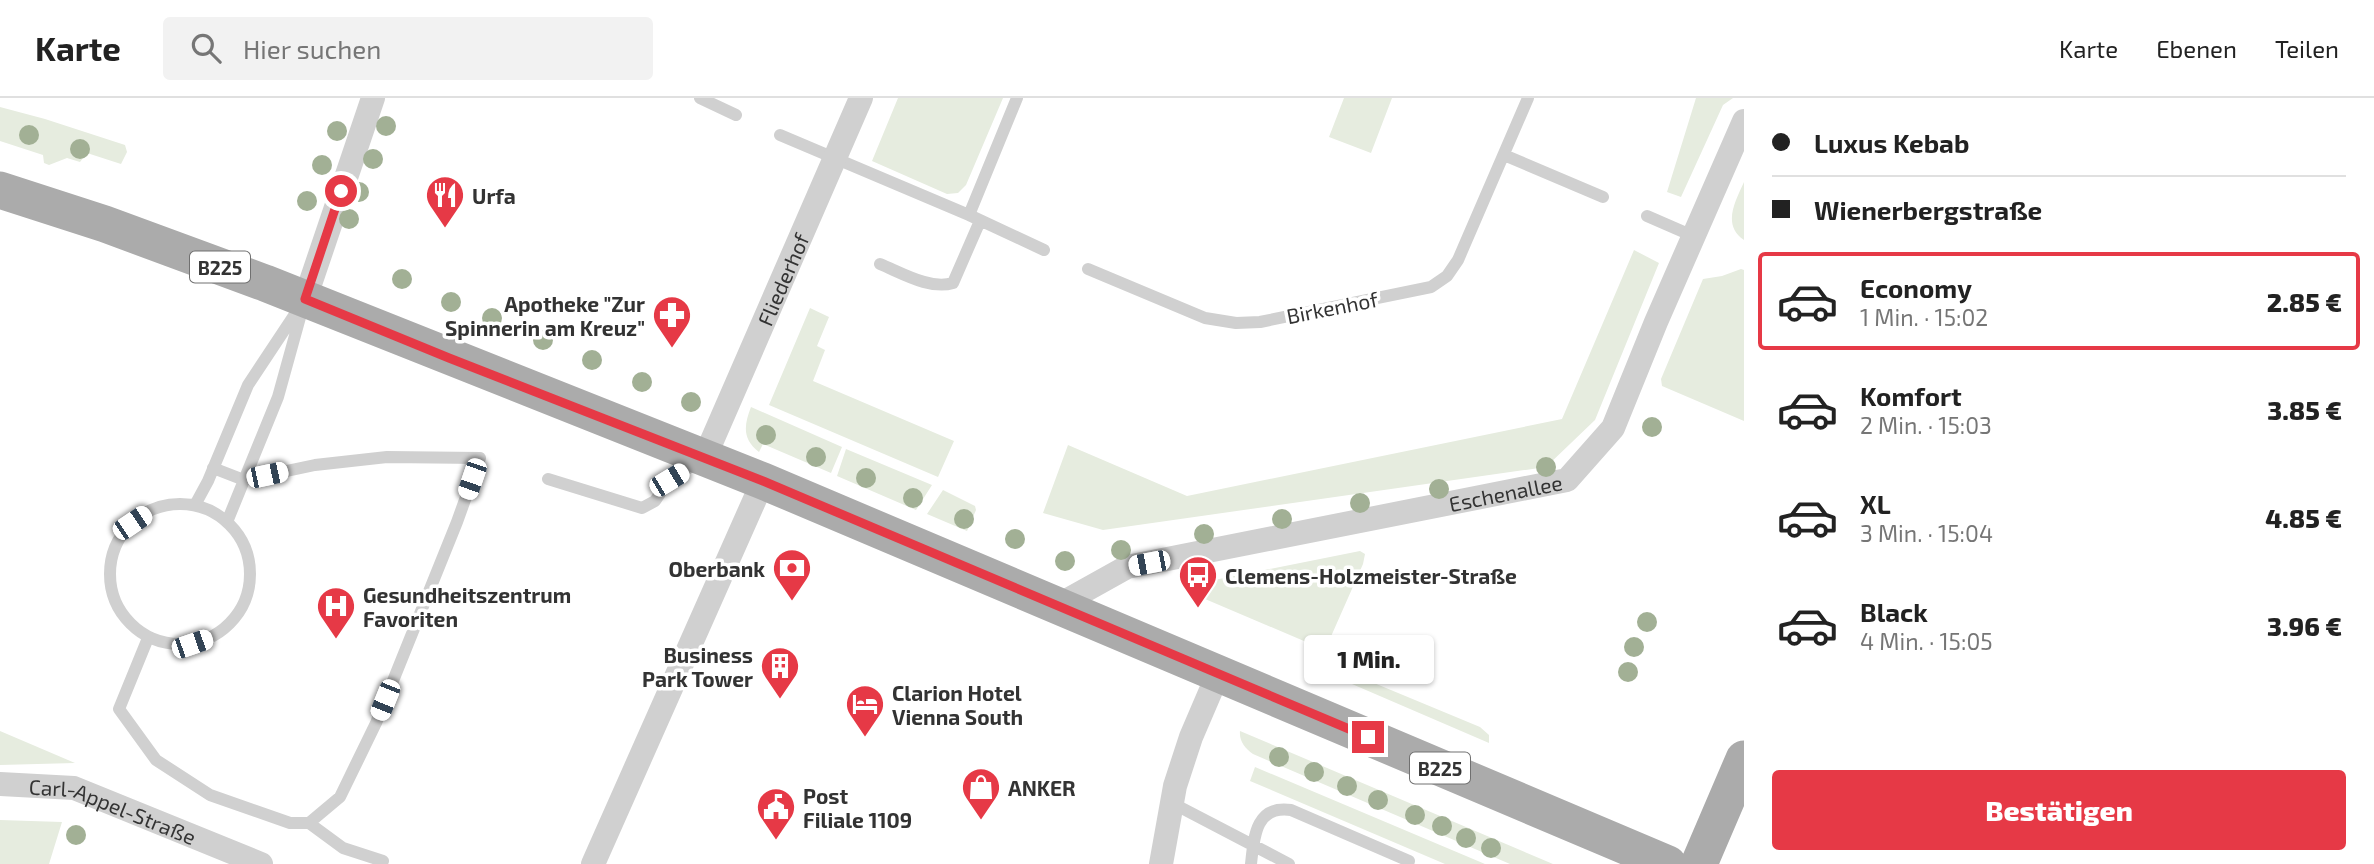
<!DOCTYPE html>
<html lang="de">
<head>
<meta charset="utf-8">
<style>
	:root { --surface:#fff; --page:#f2f2f2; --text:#222; --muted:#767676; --line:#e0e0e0; --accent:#e63946 }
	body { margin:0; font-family:"Exo 2",sans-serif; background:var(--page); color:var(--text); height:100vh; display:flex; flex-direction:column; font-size:26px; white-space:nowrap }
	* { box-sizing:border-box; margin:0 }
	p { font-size:23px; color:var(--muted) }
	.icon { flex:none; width:38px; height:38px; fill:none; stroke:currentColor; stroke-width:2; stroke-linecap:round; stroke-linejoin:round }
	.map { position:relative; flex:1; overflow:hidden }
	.details { display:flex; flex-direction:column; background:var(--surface); width:630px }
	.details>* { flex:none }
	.top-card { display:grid; align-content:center; height:154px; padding:0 28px; background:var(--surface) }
	.end { position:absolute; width:32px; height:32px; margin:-16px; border:9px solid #e63946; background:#fff; box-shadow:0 0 0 4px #fff }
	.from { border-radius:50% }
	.bubble { position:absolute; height:49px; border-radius:7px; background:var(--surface); box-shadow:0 2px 5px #0004; font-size:23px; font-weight:800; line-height:49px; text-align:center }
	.car { position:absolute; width:21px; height:42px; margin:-21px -10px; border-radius:9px; box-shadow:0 0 5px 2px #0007; background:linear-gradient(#fff 24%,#345 0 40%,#fff 0 76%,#345 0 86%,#fff 0) }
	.top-card b { display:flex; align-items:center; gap:24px; height:66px; font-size:26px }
	.top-card b+b { border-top:2px solid var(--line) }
	.top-card i { width:18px; height:18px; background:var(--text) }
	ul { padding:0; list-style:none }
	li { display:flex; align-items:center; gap:21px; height:98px; margin:0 14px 10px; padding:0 14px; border:4px solid transparent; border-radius:7px }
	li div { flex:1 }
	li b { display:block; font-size:26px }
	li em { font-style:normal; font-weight:800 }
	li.current { border-color:var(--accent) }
	li>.icon { width:63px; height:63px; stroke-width:1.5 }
	.action { display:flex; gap:14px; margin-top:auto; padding:14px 28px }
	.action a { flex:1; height:80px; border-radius:7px; background:var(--accent); color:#fff; font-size:28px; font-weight:800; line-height:80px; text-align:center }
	header { display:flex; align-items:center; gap:42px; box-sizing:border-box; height:98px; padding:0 35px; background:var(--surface); border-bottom:2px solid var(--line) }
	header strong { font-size:33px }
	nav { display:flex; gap:38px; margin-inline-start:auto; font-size:24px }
	.search { width:490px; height:63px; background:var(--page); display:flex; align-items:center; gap:18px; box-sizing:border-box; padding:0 24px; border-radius:7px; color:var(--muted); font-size:26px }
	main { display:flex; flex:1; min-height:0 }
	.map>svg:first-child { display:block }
	.green { fill:#e6ecdf }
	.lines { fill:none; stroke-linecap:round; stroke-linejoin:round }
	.lane { stroke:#d0d0d0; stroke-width:12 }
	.street { stroke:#d0d0d0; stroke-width:24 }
	.primary { stroke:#ababab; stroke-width:37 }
	.tree { fill:#a2b095 }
	.route { stroke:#e63946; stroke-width:9 }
	.labels { text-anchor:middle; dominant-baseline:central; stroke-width:7; stroke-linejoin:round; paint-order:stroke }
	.shield { fill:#fff; stroke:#707070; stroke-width:2 }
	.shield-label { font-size:19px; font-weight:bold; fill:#333 }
	.poi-label { font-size:21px; font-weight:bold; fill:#333; stroke:#fff; text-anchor:start }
	.street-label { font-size:21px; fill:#333; stroke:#fff }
</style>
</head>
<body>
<header>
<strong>Karte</strong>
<div class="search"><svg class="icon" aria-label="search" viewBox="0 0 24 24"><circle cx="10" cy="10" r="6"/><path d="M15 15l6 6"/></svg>Hier suchen</div>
<nav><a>Karte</a><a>Ebenen</a><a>Teilen</a></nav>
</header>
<main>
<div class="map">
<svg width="1744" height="766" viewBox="0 0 1744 766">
	<rect width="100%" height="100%" fill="#fff"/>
	<path class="green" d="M898 0H1003L966 87 958 95 947 96 872 63Z
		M1344 0H1392L1371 55 1329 39Z
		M1696 0H1733L1723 7 1681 99 1667 94Z
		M0 9 45 21 125 47 127 54 121 66 87 55 80 64 67 60 49 67 44 65 43 57 0 43Z
		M1744 84V142C1722 127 1735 104 1744 84Z
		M1634 152 1659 165 1595 322 1546 369 1103 432 1043 415 1068 347 1187 398 1562 321Z
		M1741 171 1744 172V323L1662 288 1661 281 1703 181 1722 178Z
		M810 210 829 219 817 248 825 252 813 283 954 343 938 379 769 307Z
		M751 309 842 349 831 375 763 346 759 354C742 341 744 327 751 309Z
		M846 351 932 387 916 412 837 378Z
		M943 392 975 408 976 412 967 433 927 416Z
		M1360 453 1365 456 1363 466 1325 552 1198 498V488L1204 484Z
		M1321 563 1480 629 1489 637V645L1338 580 1318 567Z
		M0 633 75 665 0 667Z
		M1240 633 1553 766H1510L1253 656C1245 650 1239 643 1240 633Z
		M1255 669 1485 766H1445L1250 683Z
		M0 722 62 724 49 766H0Z"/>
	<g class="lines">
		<path class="lane" d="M700 0 736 17
			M780 37 969 117 1044 152
			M1504 57 1603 99
			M969 117 1017 0
			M1647 118 1693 138
			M880 166C902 175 930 192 953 185L980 123
			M1088 171 1205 220 1236 225 1260 224 1431 189 1447 178 1458 162 1528 0
			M548 381 642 410 655 403 669 382 700 363
			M110 476a70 70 0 1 1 140 0a70 70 0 1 1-140 0Z
			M195 407 208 383 248 287 299 210
			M227 424 278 299 304 205
			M148 540 119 611 156 662 210 697 290 725H309L340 699 376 625 457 424 480 360 387 359 315 367 244 382 213 370
			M1172 705 1289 766
			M309 725 343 750 383 763
			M1251 766C1254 738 1256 707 1291 712L1409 763"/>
		<g class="street">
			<path d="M305 201 373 0"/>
			<path id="s1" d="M704 361 861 0"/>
			<path id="s2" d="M1057 508 1127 469 1567 382 1613 330 1656 224 1744 23"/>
			<path id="s3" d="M0 686 74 690 261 766"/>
			<path d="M593 766 763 383"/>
			<path d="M1161 766 1175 688 1191 639 1218 576"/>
		</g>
		<path class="primary" d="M0 92 105 126 265 185 763 383 1668 766
			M1699 766 1744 661"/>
	</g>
	<g class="tree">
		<circle cx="386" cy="28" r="10"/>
		<circle cx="337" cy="33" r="10"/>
		<circle cx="29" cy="37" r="10"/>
		<circle cx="80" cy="51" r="10"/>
		<circle cx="373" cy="61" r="10"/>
		<circle cx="322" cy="67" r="10"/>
		<circle cx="359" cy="94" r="10"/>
		<circle cx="307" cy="103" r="10"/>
		<circle cx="349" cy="121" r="10"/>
		<circle cx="402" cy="181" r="10"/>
		<circle cx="451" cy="204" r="10"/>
		<circle cx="492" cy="220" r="10"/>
		<circle cx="543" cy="242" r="10"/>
		<circle cx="592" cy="262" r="10"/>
		<circle cx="642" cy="284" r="10"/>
		<circle cx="691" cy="304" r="10"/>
		<circle cx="1652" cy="329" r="10"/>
		<circle cx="766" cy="337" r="10"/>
		<circle cx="816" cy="359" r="10"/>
		<circle cx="1546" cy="369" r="10"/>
		<circle cx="866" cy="380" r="10"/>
		<circle cx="1439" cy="391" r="10"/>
		<circle cx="913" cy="400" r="10"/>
		<circle cx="1360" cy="405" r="10"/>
		<circle cx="964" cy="421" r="10"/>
		<circle cx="1282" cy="421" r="10"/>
		<circle cx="1204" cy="436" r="10"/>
		<circle cx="1015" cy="441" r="10"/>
		<circle cx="1121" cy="452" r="10"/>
		<circle cx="1065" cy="463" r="10"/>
		<circle cx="1647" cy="524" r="10"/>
		<circle cx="1634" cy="549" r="10"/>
		<circle cx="1628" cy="574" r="10"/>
		<circle cx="1279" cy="659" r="10"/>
		<circle cx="1314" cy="674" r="10"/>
		<circle cx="1347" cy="688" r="10"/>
		<circle cx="1378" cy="702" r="10"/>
		<circle cx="1415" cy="717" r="10"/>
		<circle cx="1442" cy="728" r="10"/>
		<circle cx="76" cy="737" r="10"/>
		<circle cx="1466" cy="740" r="10"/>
		<circle cx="1491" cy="750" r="10"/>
	</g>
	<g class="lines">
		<path class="route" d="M341 93 305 201 449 260 763 383 1368 639"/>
	</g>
	<defs>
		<g id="restaurant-pin" transform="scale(2.0125)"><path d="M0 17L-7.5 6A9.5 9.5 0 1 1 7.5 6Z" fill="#e63946" stroke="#fff"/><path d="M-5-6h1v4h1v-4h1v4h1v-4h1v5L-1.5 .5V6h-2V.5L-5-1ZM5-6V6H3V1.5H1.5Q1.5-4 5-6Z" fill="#fff"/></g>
		<g id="pharmacy-pin" transform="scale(2.0125)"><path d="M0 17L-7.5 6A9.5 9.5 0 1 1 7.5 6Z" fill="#e63946" stroke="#fff"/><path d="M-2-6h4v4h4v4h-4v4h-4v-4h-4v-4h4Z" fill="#fff"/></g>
		<g id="bank-pin" transform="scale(2.0125)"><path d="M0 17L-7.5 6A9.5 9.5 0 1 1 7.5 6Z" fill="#e63946" stroke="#fff"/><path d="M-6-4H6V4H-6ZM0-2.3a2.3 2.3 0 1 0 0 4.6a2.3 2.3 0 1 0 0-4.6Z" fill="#fff"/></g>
		<g id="bus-pin" transform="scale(2.0125)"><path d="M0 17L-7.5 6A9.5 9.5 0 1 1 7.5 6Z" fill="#e63946" stroke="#fff"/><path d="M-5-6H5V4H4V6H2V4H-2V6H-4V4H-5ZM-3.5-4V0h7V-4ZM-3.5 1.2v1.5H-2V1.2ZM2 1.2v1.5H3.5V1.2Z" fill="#fff"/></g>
		<g id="hospital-pin" transform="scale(2.0125)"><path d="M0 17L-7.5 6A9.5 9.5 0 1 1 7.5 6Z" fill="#e63946" stroke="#fff"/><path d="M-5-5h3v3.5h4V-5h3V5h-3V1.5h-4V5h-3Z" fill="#fff"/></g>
		<g id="building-pin" transform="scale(2.0125)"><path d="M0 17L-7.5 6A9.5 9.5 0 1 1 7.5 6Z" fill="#e63946" stroke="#fff"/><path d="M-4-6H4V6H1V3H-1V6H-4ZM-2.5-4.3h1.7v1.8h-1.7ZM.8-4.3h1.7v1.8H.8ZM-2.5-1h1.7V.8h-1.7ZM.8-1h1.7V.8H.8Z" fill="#fff"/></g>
		<g id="hotel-pin" transform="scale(2.0125)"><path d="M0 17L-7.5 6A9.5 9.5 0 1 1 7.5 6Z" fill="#e63946" stroke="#fff"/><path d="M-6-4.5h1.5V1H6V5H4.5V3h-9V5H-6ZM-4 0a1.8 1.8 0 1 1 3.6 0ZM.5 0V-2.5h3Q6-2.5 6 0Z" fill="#fff"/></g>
		<g id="shop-pin" transform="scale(2.0125)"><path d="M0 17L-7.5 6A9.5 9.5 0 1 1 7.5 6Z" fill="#e63946" stroke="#fff"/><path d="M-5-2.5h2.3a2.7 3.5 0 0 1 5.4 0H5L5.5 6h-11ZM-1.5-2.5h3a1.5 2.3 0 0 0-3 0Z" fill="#fff"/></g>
		<g id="civic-pin" transform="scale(2.0125)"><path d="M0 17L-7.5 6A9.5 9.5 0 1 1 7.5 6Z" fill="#e63946" stroke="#fff"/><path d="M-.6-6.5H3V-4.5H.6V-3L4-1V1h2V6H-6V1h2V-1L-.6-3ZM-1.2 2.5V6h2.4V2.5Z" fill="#fff"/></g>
	</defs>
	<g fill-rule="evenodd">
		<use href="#restaurant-pin" x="445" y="97"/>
		<use href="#pharmacy-pin" x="672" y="217"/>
		<use href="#bank-pin" x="792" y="470"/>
		<use href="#bus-pin" x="1198" y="477"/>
		<use href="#hospital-pin" x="336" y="508"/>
		<use href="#building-pin" x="780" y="568"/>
		<use href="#hotel-pin" x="865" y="606"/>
		<use href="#shop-pin" x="981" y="689"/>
		<use href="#civic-pin" x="776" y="709"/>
	</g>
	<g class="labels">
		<g class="shield">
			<rect x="190" y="153.5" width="60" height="31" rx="5"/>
			<rect x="1410" y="654.5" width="60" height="31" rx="5"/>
		</g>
		<g class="shield-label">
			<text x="220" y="169">B225</text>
			<text x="1440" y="670">B225</text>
		</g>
		<g class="poi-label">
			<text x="472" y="97">Urfa</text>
			<text x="645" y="205" text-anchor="end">Apotheke "Zur<tspan x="645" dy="24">Spinnerin am Kreuz"</tspan></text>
			<text x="765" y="470" text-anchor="end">Oberbank</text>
			<text x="1225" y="477">Clemens-Holzmeister-Straße</text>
			<text x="363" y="496">Gesundheitszentrum<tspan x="363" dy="24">Favoriten</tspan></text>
			<text x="753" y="556" text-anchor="end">Business<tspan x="753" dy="24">Park Tower</tspan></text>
			<text x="892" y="594">Clarion Hotel<tspan x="892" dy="24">Vienna South</tspan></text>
			<text x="1008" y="689">ANKER</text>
			<text x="803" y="697">Post<tspan x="803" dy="24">Filiale 1109</tspan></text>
		</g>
		<g class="street-label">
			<text stroke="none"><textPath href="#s1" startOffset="196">Fliederhof</textPath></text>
			<text transform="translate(1332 209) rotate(-11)">Birkenhof</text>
			<text stroke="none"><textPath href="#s2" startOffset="466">Eschenallee</textPath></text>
			<text stroke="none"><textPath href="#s3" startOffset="117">Carl-Appel-Straße</textPath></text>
		</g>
	</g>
</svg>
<i class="end from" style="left:341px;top:93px"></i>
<i class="end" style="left:1368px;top:639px"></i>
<div class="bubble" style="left:1304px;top:537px;width:130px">1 Min.</div>
<i class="car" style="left:267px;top:377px;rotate:78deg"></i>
<i class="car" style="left:472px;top:381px;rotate:199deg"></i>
<i class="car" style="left:669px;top:382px;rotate:59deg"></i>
<i class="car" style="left:132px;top:425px;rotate:56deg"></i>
<i class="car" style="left:1149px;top:465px;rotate:259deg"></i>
<i class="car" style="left:192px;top:546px;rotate:71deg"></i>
<i class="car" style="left:385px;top:602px;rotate:202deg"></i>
</div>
<section class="details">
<div class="top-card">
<b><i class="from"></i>Luxus Kebab</b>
<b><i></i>Wienerbergstraße</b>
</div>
<ul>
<li class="current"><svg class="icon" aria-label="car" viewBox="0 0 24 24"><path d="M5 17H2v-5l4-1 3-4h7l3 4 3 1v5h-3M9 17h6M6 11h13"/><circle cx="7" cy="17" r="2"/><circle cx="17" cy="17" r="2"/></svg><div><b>Economy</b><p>1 Min. · 15:02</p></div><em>2.85 €</em></li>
<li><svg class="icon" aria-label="car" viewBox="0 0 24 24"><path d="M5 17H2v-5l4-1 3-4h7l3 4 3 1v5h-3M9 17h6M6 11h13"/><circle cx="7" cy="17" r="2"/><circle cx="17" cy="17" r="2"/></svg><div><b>Komfort</b><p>2 Min. · 15:03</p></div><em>3.85 €</em></li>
<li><svg class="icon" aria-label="car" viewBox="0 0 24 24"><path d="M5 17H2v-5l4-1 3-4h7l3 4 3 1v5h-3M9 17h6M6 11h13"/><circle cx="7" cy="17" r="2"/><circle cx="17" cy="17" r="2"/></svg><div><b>XL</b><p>3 Min. · 15:04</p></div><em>4.85 €</em></li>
<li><svg class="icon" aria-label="car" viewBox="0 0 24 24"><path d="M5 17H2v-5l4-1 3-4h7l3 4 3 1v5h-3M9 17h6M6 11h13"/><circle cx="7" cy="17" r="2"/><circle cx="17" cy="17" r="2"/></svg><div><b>Black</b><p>4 Min. · 15:05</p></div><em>3.96 €</em></li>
</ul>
<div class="action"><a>Bestätigen</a></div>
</section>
</main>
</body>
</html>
